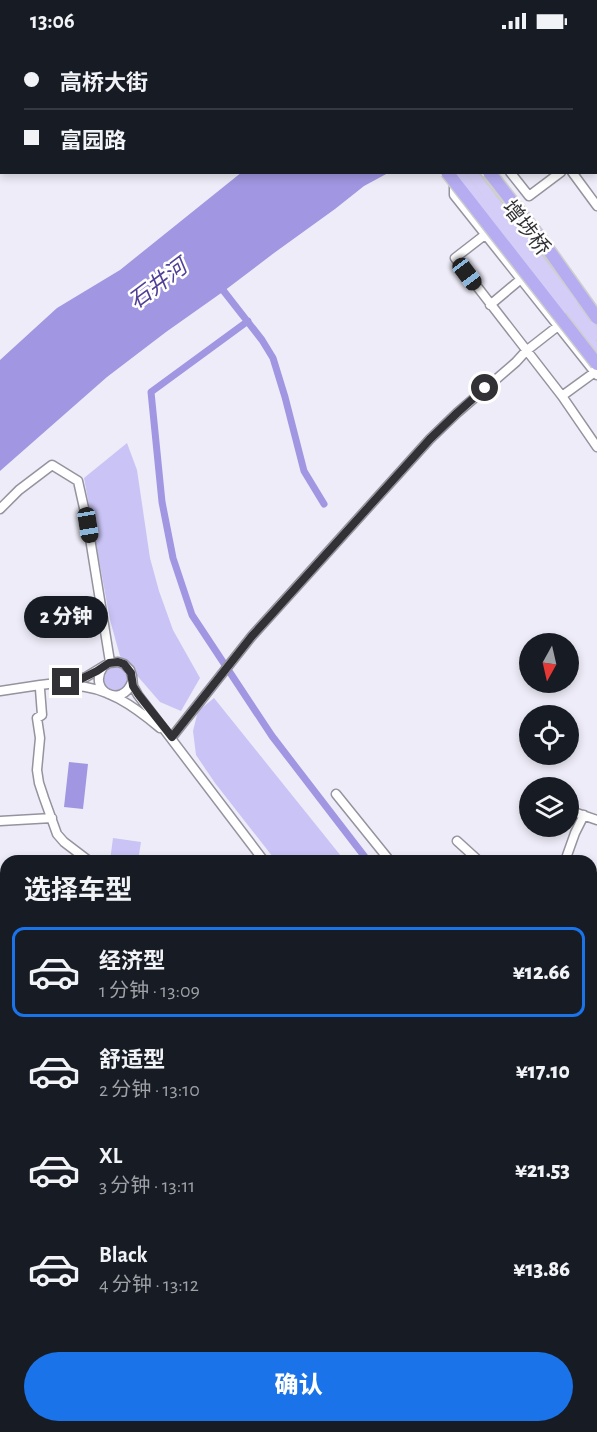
<!DOCTYPE html>
<html lang="zh">
<head>
<meta charset="utf-8">
<style>
	:root { --surface:#171b24; --page:#20242c; --text:#f1f3f6; --muted:#9ea1a6; --line:#363941; --accent:#1a73e8 }
	body { margin:0; font-family:"Alegreya Sans","Noto Sans SC",sans-serif; background:var(--page); color:var(--text); height:100vh; display:flex; flex-direction:column; font-size:22px; white-space:nowrap }
	* { box-sizing:border-box; margin:0 }
	p { font-size:20px; color:var(--muted) }
	.icon { flex:none; width:33px; height:33px; fill:none; stroke:currentColor; stroke-width:2; stroke-linecap:round; stroke-linejoin:round }
	.map { position:relative; flex:1; overflow:hidden }
	.drawer { position:absolute; left:0px; top:813px; width:597px; height:578px; display:flex; flex-direction:column; background:var(--surface); border-radius:18px 18px 0 0; box-shadow:0 3px 9px #0003 }
	.drawer>* { flex:none }
	.top-card { position:absolute; left:0px; top:0px; width:597px; height:132px; box-shadow:0 3px 9px #0003; display:grid; align-content:center; height:132px; padding:0 24px; background:var(--surface) }
	.needle { width:39px; rotate:188deg }
	.fabs { position:absolute; left:519px; top:591px; display:grid; gap:12px }
	.fabs a { display:grid; place-items:center; width:60px; height:60px; border-radius:50%; background:var(--surface); box-shadow:0 3px 9px #0003; font-size:30px }
	.end { position:absolute; width:27px; height:27px; margin:-14px; border:8px solid #323236; background:#fff; box-shadow:0 0 0 3px #fff }
	.from { border-radius:50% }
	.bubble { position:absolute; height:42px; border-radius:21px; background:var(--surface); box-shadow:0 3px 9px #0003; font-size:20px; font-weight:800; line-height:42px; text-align:center }
	.car { position:absolute; width:18px; height:36px; margin:-18px -9px; border-radius:8px; box-shadow:0 0 4px 2px #0007; background:linear-gradient(#222 24%,#8ab4d8 0 40%,#222 0 76%,#8ab4d8 0 86%,#222 0) }
	.top-card b { display:flex; align-items:center; gap:21px; height:57px; font-size:22px }
	.top-card b+b { border-top:2px solid var(--line) }
	.top-card i { width:15px; height:15px; background:var(--text) }
	ul { padding:0; list-style:none }
	li { display:flex; align-items:center; gap:18px; height:90px; margin:0 12px 9px; padding:0 12px; border:3px solid transparent; border-radius:12px }
	li div { flex:1 }
	li b { display:block; font-size:22px }
	li em { font-style:normal; font-weight:800 }
	li.selected { border-color:var(--accent) }
	li>.icon { width:54px; height:54px; stroke-width:1.5 }
	h2 { padding:0 24px; font-size:27px; line-height:72px }
	.action { display:flex; gap:12px; margin-top:auto; padding:12px 24px }
	.action a { flex:1; height:69px; border-radius:36px; background:var(--accent); color:#fff; font-size:24px; font-weight:800; line-height:69px; text-align:center }
	.status { display:flex; justify-content:space-between; align-items:center; height:42px; padding:0 30px; background:var(--surface); direction:ltr }
	.status svg { height:16px; fill:currentColor }
	.map>svg:first-child { display:block }
	.green { fill:#c9c4f5 }
	.water { fill:#a096e1 }
	.lines { fill:none; stroke-linecap:round; stroke-linejoin:round }
	.canal { stroke:#a096e1; stroke-width:7 }
	.minor-casing { stroke:#94939e; stroke-width:11 }
	.major-casing { stroke:#cececf; stroke-width:14 }
	.highway-casing { stroke:#cececf; stroke-width:15 }
	.minor { stroke:#fff; stroke-width:8 }
	.major { stroke:#d3cdf7; stroke-width:10 }
	.highway { stroke:#b5acf1; stroke-width:12 }
	.major-bridge-casing { stroke:#cececf; stroke-width:14; stroke-linecap:butt }
	.highway-bridge-casing { stroke:#cececf; stroke-width:15; stroke-linecap:butt }
	.major-bridge { stroke:#d3cdf7; stroke-width:10 }
	.highway-bridge { stroke:#b5acf1; stroke-width:12 }
	.route { stroke:#323236; stroke-width:8 }
	.labels { text-anchor:middle; dominant-baseline:central; stroke-width:5; stroke-linejoin:round; paint-order:stroke }
	.street-label { font-size:21px; fill:#323236; stroke:#fff }
	.water-label { font-size:22px; font-style:italic; fill:#523f97; stroke:#fff }
</style>
</head>
<body>
<div class="status"><b>13:06</b><svg viewBox="0 0 49 12"><path d="M0 12V9h3v3zM5 12V6h3v6zM10 12V3h3v9zM15 12V0h3v12zM26 1h20v11H26zM47 4h2v5h-2z"/></svg></div>
<div class="map">
<svg width="597" height="1390" viewBox="0 0 597 1390">
	<rect width="100%" height="100%" fill="#edecf8"/>
	<path class="green" d="M127 401 137 428 150 516 159 549 173 588 200 636 181 669 160 660 120 614 110 578 84 436Z
		M103 637a12 12 0 1 1 24 0a12 12 0 1 1-24 0Z
		M214 656 345 819H276L215 741 196 713 193 689 198 669Z
		M113 796 141 800 138 819H110Z
		M597 1199V1390H541L537 1385 591 1384V1203Z"/>
	<path class="water" d="M445 0H576L575 2 442 1Z
		M242 130 388 131 364 144 335 167 274 211 224 249 166 290 107 335 0 429V318L57 266 120 228Z
		M69 720 88 722 83 767 64 765Z
		M0 1003 6 1006V1075L0 1073Z
		M591 1247 597 1248V1390H571L570 1385 591 1384Z
		M386 1385H462L466 1390H391Z"/>
	<g class="lines">
		<path class="canal" d="M219 243 262 298 273 316 285 355 304 429 324 462
			M248 279 151 350 162 460 173 516 192 573 272 694 368 819
			M591 1117 597 1128"/>
		<g class="minor-casing">
			<path id="minor" d="M596 100 597 102
				M510 130 529 154 561 130
				M572 130 597 164
				M457 141 454 144V153L597 333
				M487 180 486 192 455 216 562 354 597 405
				M490 263 521 237
				M562 354 595 330
				M0 467 19 448 52 423 78 439 88 484 110 620
				M103 625C87 649 122 667 132 640
				M71 644C105 643 135 665 160 686
				M40 647 42 673 37 676 40 696 37 728 39 741 44 756 57 792 64 800 89 819
				M0 649 40 643 74 639 86 635 109 621 118 620 124 622 130 628 132 634 133 644 138 653 264 819
				M172 695 252 594 430 397 457 371 516 320 526 309 558 284
				M336 752 390 819
				M568 768 597 778
				M0 779 52 776
				M457 799 479 819
				M565 819 575 791 584 773
				M591 938 597 945
				M0 972 6 975
				M591 1060 597 1068
				M0 1173 6 1178
				M591 1189 597 1186
				M0 1191 6 1184
				M0 1382 10 1390
				M314 1384 317 1390
				M543 1384 547 1390"/>
		</g>
		<g class="major-casing">
			<path id="major" d="M359 0 360 2
				M371 0 372 2
				M572 261 597 293
				M564 266 597 308"/>
		</g>
		<g class="highway-casing">
			<path id="highway" d="M350 0 352 2
				M392 0 393 2"/>
		</g>
		<use href="#minor" class="minor"/>
		<use href="#major" class="major"/>
		<use href="#highway" class="highway"/>
		<g class="major-bridge-casing">
			<path id="major-bridge" d="M458 130 564 266
				M471 130 572 261"/>
		</g>
		<g class="highway-bridge-casing">
			<path id="highway-bridge" d="M447 130 597 322
				M489 130 538 193 597 276"/>
		</g>
		<use href="#major-bridge" class="major-bridge"/>
		<use href="#highway-bridge" class="highway-bridge"/>
	</g>
	<g class="lines">
		<path class="route" d="M66 640 81 637 97 629 109 621 118 620 124 622 131 631 133 644 138 652 172 695 252 594 272 572 430 397 457 371 485 346"/>
	</g>
	<g class="labels">
		<g class="street-label">
			<text transform="translate(526 186) rotate(52)">增埗桥</text>
		</g>
		<g class="water-label">
			<text transform="translate(158 242) rotate(-37)">石井河</text>
		</g>
	</g>
</svg>
<div class="fabs">
<a><svg class="needle" viewBox="-14 -14 28 28"><path d="M0-13l5 13h-10z" fill="#e53935"/><path d="M0 13l5-13h-10z" fill="#9ea1a6"/></svg></a>
<a><svg class="icon" aria-label="locate" viewBox="0 0 24 24"><circle cx="12" cy="12" r="6"/><path d="M12 2v4M12 18v4M2 12h4M18 12h4"/></svg></a>
<a><svg class="icon" aria-label="layers" viewBox="0 0 24 24"><path d="M12 4l9 5-9 5-9-5zM3 14l9 5 9-5"/></svg></a>
</div>
<i class="end from" style="left:485px;top:346px"></i>
<i class="end" style="left:66px;top:640px"></i>
<div class="bubble" style="left:24px;top:554px;width:84px">2 分钟</div>
<i class="car" style="left:467px;top:232px;rotate:143deg"></i>
<i class="car" style="left:88px;top:483px;rotate:171deg"></i>
<div class="top-card">
<b><i class="from"></i>高桥大街</b>
<b><i></i>富园路</b>
</div>
<section class="drawer">
<h2>选择车型</h2>
<ul>
<li class="selected"><svg class="icon" aria-label="car" viewBox="0 0 24 24"><path d="M5 17H2v-5l4-1 3-4h7l3 4 3 1v5h-3M9 17h6M6 11h13"/><circle cx="7" cy="17" r="2"/><circle cx="17" cy="17" r="2"/></svg><div><b>经济型</b><p>1 分钟 · 13:09</p></div><em>¥12.66</em></li>
<li><svg class="icon" aria-label="car" viewBox="0 0 24 24"><path d="M5 17H2v-5l4-1 3-4h7l3 4 3 1v5h-3M9 17h6M6 11h13"/><circle cx="7" cy="17" r="2"/><circle cx="17" cy="17" r="2"/></svg><div><b>舒适型</b><p>2 分钟 · 13:10</p></div><em>¥17.10</em></li>
<li><svg class="icon" aria-label="car" viewBox="0 0 24 24"><path d="M5 17H2v-5l4-1 3-4h7l3 4 3 1v5h-3M9 17h6M6 11h13"/><circle cx="7" cy="17" r="2"/><circle cx="17" cy="17" r="2"/></svg><div><b>XL</b><p>3 分钟 · 13:11</p></div><em>¥21.53</em></li>
<li><svg class="icon" aria-label="car" viewBox="0 0 24 24"><path d="M5 17H2v-5l4-1 3-4h7l3 4 3 1v5h-3M9 17h6M6 11h13"/><circle cx="7" cy="17" r="2"/><circle cx="17" cy="17" r="2"/></svg><div><b>Black</b><p>4 分钟 · 13:12</p></div><em>¥13.86</em></li>
</ul>
<div class="action"><a>确认</a></div>
</section>
</div>
</body>
</html>
